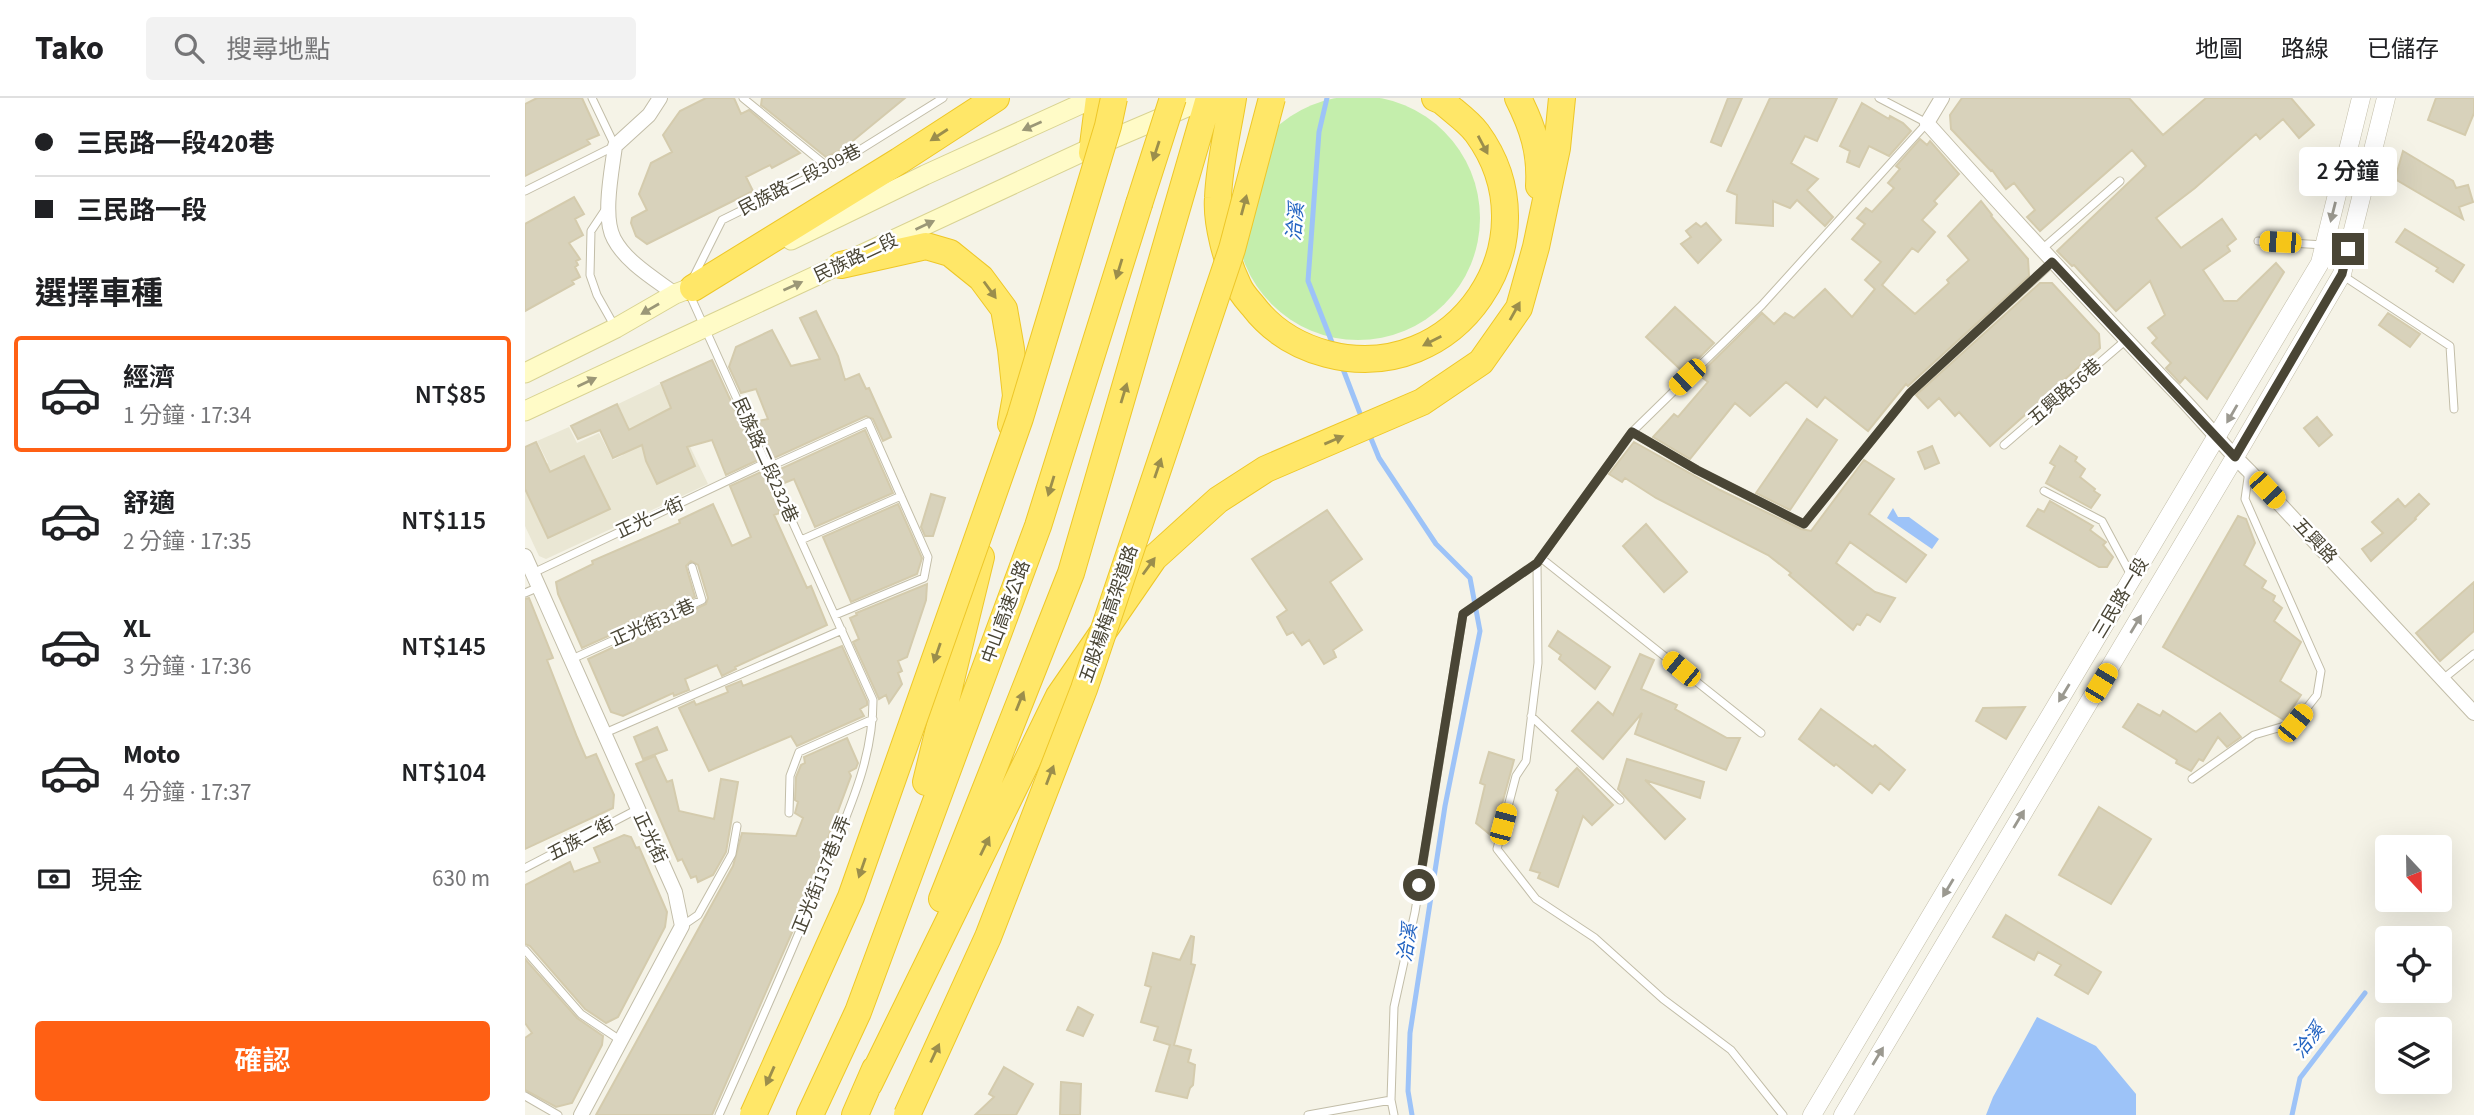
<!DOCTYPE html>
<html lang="zh-TW">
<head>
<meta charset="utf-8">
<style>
	:root { --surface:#fff; --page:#f2f2f2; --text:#202124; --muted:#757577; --line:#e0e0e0; --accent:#ff6014 }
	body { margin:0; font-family:"Source Sans 3","Noto Sans TC",sans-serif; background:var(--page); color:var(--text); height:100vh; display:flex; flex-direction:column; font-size:26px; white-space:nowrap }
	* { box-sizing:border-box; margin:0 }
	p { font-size:23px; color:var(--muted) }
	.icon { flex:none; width:38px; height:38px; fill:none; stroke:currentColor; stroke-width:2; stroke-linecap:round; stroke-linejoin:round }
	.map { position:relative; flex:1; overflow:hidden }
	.sheet { display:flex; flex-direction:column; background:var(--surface); width:525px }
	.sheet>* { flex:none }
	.hud { display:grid; align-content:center; height:154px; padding:0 35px; background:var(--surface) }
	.needle { width:46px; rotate:158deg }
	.controls { position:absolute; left:1850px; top:737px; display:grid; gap:14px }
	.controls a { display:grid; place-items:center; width:77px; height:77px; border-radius:7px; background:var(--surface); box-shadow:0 7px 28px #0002; font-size:35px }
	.end { position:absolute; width:32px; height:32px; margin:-16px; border:9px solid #494535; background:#fff; box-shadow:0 0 0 4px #fff }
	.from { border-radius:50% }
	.bubble { position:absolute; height:49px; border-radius:7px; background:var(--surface); box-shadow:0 7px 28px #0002; font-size:23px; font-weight:600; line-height:49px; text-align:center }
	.car { position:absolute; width:21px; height:42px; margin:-21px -10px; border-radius:9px; box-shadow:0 0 5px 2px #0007; background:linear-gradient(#f5c518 24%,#345 0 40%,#f5c518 0 76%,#345 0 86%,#f5c518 0) }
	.hud b { display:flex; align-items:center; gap:24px; height:66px; font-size:26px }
	.hud b+b { border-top:2px solid var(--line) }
	.hud i { width:18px; height:18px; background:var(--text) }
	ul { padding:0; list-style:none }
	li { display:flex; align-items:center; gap:21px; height:116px; margin:0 14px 10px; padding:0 21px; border:4px solid transparent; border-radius:7px }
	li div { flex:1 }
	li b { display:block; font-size:26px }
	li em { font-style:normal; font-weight:600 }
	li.current { border-color:var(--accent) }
	li>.icon { width:63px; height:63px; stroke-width:1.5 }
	h2 { padding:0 35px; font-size:32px; line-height:84px }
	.pay { display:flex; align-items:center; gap:18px; height:77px; padding:0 35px; font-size:26px }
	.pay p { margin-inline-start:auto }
	.button { display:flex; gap:14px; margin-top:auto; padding:14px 35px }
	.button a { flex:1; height:80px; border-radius:7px; background:var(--accent); color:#fff; font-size:28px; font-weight:600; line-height:80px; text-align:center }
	header { display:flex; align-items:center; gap:42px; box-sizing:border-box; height:98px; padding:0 35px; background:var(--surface); border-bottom:2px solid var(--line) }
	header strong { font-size:33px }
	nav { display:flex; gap:38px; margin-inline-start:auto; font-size:24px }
	.search { width:490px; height:63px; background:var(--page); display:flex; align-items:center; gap:18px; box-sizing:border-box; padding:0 24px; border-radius:7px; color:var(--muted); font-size:26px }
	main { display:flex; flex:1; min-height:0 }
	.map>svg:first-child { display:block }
	.residential { fill:#eae7d4 }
	.green { fill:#c4eeac }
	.water { fill:#9dc3f8 }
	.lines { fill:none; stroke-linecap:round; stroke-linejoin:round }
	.stream { stroke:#9dc3f8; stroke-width:5 }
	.building { fill:#d8d2bb; stroke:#d4cbad; stroke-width:2 }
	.service-casing { stroke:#c2bda8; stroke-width:9 }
	.minor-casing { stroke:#c2bda8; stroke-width:16 }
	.tertiary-casing { stroke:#c2bda8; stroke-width:19 }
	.secondary-casing { stroke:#d9d392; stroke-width:21 }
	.motorway-casing { stroke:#eec728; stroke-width:28 }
	.service { stroke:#fff; stroke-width:7 }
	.minor { stroke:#fff; stroke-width:14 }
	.tertiary { stroke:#fff; stroke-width:18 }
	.secondary { stroke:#fffbc7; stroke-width:19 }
	.motorway { stroke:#ffe768; stroke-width:26 }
	.motorway-bridge-casing { stroke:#eec728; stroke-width:28; stroke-linecap:butt }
	.motorway-bridge { stroke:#ffe768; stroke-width:26 }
	.oneway { fill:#9b9777 }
	.oneway2 { fill:#9b8e4c }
	.oneway3 { fill:#9b9990 }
	.route { stroke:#494535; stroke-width:9 }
	.labels { text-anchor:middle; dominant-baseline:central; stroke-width:5; stroke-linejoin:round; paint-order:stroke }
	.street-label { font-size:18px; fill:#494535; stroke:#fff }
	.water-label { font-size:19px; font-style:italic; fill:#2263c1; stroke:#fff }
</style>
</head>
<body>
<header>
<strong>Tako</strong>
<div class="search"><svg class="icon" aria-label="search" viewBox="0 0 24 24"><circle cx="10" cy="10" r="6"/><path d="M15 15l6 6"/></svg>搜尋地點</div>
<nav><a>地圖</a><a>路線</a><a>已儲存</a></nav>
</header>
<main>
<section class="sheet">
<div class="hud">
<b><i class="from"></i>三民路一段420巷</b>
<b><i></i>三民路一段</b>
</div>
<h2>選擇車種</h2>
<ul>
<li class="current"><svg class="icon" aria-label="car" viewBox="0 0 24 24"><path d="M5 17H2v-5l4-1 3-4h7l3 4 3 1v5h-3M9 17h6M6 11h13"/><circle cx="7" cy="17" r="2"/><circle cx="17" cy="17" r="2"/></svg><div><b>經濟</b><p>1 分鐘 · 17:34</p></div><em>NT$85</em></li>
<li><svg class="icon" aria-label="car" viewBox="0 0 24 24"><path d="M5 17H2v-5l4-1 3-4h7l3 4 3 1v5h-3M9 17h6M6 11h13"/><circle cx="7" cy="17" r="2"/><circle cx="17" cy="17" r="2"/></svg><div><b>舒適</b><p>2 分鐘 · 17:35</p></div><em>NT$115</em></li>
<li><svg class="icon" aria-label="car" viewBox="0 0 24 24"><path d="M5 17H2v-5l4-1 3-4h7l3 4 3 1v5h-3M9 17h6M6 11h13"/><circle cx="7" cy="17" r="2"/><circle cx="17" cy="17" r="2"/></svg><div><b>XL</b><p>3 分鐘 · 17:36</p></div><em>NT$145</em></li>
<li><svg class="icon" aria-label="car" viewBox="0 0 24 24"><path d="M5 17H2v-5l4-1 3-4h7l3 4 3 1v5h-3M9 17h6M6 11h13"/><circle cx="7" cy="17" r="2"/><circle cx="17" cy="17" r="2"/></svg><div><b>Moto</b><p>4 分鐘 · 17:37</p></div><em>NT$104</em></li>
</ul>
<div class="pay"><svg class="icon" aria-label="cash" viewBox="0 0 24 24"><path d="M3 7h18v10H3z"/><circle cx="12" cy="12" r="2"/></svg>現金<p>630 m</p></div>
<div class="button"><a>確認</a></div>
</section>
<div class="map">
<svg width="1949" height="1017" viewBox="0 0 1949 1017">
	<rect width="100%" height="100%" fill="#f5f3e7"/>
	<path class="residential" d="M135 286 183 386 21 461 14 458 0 428V376L23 365 12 343 44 329 52 345 74 335 88 362 98 357 93 344 107 337 93 306Z"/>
	<path class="green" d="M711 120a122 122 0 1 1 244 0a122 122 0 1 1-244 0Z"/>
	<path class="water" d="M1368 410 1373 419H1384L1414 441 1407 451 1362 420Z
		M1512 919 1571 948 1611 996V1017H1461L1468 999Z"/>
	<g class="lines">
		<path class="stream" d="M802 0 794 34 783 183 808 247
			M818 271 836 318
			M845 338 854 360 911 446 945 480 955 533 920 708 885 935 883 993 887 1017
			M1767 1017 1775 980 1840 895"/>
	</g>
	<path class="building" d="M12 0H57L74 37 62 42 65 46 0 78V6Z
		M181 0H209L216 16 224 12 275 55 247 70 245 67 221 79 228 93 122 146 111 138 106 125 107 120 122 112 114 96 126 65 147 54 138 37 155 13Z
		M237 0H380L318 51 301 59 236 7Z
		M1203 0H1217L1196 48 1186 44Z
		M1245 0H1312L1292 43 1280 38 1266 65 1293 81 1282 92 1308 119 1300 128 1272 102 1265 110 1248 103V128L1211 125 1212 97 1202 93Z
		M1437 0H1604L1638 37 1681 0H1766L1789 27 1774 40 1758 21 1735 41 1731 36 1670 90 1631 120 1656 150 1697 121 1711 141 1702 148 1705 153 1678 172 1699 203H1712L1751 165 1759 174 1682 301 1660 279 1655 285 1641 270 1646 265 1627 245 1632 240 1623 230 1640 217 1625 183 1591 213 1549 167 1547 168 1532 153 1621 68 1607 52 1515 133 1502 119 1510 112 1489 85 1481 91 1467 72 1466 73 1426 31 1425 17Z
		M1911 0H1949V15L1940 37 1903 22Z
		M1337 5 1364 21 1365 18 1378 25 1386 33 1364 58 1344 48 1334 69 1322 64 1325 53 1315 48Z
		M1395 41 1402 47 1405 43 1434 76 1409 103 1412 106 1397 122 1410 134 1393 154 1387 150 1357 187 1390 216 1424 185 1422 182 1444 162 1423 138 1456 103 1467 117 1466 118 1503 161 1504 178 1383 288 1381 286 1343 333 1300 299 1292 309 1261 284 1225 318 1210 305 1165 361 1128 339 1149 316 1153 319 1183 284 1174 277 1237 215 1249 226 1260 215 1269 220 1300 191 1327 219 1350 191 1340 182 1356 164 1327 141 1340 126 1332 120 1341 110 1347 114 1369 90 1363 85 1375 71 1371 68Z
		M1878 53 1928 83 1931 90 1943 87 1948 104 1934 109 1938 121 1870 81Z
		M49 99 59 116 50 121 58 137 44 145 55 161 51 163 53 167 50 169 55 179 47 183 49 186 0 213V126Z
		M1171 125 1176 129 1181 125 1196 142 1173 165 1156 146 1166 139 1161 133Z
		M1880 131 1939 167 1928 184 1911 173 1913 170 1871 144Z
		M1515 185H1527L1574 236 1575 250 1465 348 1434 314 1430 318 1414 300 1403 310 1391 297Z
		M1150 209 1189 245 1165 269 1160 266 1155 271 1121 239Z
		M291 213 313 258 320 282 334 276 341 291 344 290 366 339 358 343 348 321 341 318 247 361 229 324 243 321 231 291 216 295 204 269 211 249 247 232 266 268 295 261 275 220Z
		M1863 215 1895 236 1885 249 1854 227Z
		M187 262 233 362 201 377 187 342 162 349 170 368 132 386 121 363 117 347 88 360 75 332 53 341 46 328 92 306 104 332 146 310 136 285Z
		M1792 319 1807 337 1794 348 1779 330Z
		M1282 321 1312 342 1265 412 1231 395Z
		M340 332 368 395 290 429 269 381 257 386 251 373Z
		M11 344 25 374 59 358 85 411 23 440 0 391V349Z
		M1109 344 1195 392 1276 431 1286 433 1339 362 1369 381 1344 416 1401 457 1381 484 1325 444 1311 465 1350 494 1370 500 1355 524 1342 516 1335 527 1332 526 1328 532 1264 477 1266 475 1243 457 1131 400 1100 380 1097 384 1084 376Z
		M1407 348 1414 365 1400 371 1393 354Z
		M1535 348 1552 359 1550 363 1560 371 1555 379 1570 391 1569 393 1575 397 1566 410 1521 385 1530 368 1525 365Z
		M238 373 255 415 249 417 282 490 286 488 302 527 210 569 211 571 197 578 192 567 160 581 164 592 149 598 148 595 98 618 86 614 63 561 181 506 183 500 173 467 166 463 161 468 170 499 57 550 33 496 31 484 68 466 67 463 155 425 154 422 188 406 207 448 226 439 205 388Z
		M406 396 420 400 408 438H400L396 429Z
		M1894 396 1904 406 1890 420 1891 421 1846 463 1837 451 1858 435 1847 424 1873 401 1880 409Z
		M1525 403 1568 428 1565 432 1581 444 1578 447 1588 459 1582 469H1574L1502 428 1513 411 1519 414Z
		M373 406 397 460 392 476 326 504 298 439Z
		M802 412 837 461 805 484 837 532 808 552 811 559 799 566 784 542 777 547 768 534 762 537 752 519 762 512 727 461Z
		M1713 418 1721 421 1730 445 1719 467 1741 483 1737 490 1750 498 1748 503 1757 510 1749 523 1776 544 1755 583 1776 597 1759 622 1638 549Z
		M1121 426 1162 474 1139 494 1098 448Z
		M1949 484V533L1915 563 1891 535Z
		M402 486 401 502 382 559 373 563 377 573 373 575 377 586 364 605 361 597 354 601 328 544 334 541 325 520 332 517 331 515Z
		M4 500 28 560 22 562 52 639 61 660 71 656 89 697 88 710 0 751V501Z
		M1033 533 1085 569 1070 591 1034 561 1036 557 1024 548Z
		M317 548 342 603V607L335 611 339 618 272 648 266 638 184 673 154 610 169 603 171 607 201 595 203 594 201 589 216 583 218 588Z
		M1115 556 1129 562 1116 591 1152 607 1150 611 1202 640H1215L1201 672 1110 636 1117 615 1078 661 1047 633 1073 604 1088 617Z
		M1613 606 1635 618 1638 613 1671 634 1695 615 1716 639 1702 649 1693 639 1678 663 1674 661 1666 673 1651 665 1652 662 1598 629Z
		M1500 609 1481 641 1451 623 1458 610Z
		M1296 611 1348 649 1350 647 1380 672 1364 692 1355 685 1347 695 1311 666 1309 668 1274 641Z
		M132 629 142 652 118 661 109 639Z
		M322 640 333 665 331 670 324 674 326 678 272 823 187 1017H71L208 768 217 735 271 738 278 720 270 715 273 704 270 702 271 679 276 667 280 665 279 659Z
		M964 654 989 662 968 739 951 725 960 687 955 685Z
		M130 658 142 684 147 682 154 713 189 721 196 681 213 684 201 754 188 777 173 784 171 778 166 780 157 761 153 763 111 666Z
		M1102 661 1179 684 1175 700 1120 682 1160 721 1140 741 1093 691Z
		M1052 670 1088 707 1067 727 1058 718 1033 789 1013 780 1015 775 1005 772 1033 694 1031 692Z
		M1574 709 1626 741 1586 806 1534 777Z
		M99 737 106 739 111 750 114 749 142 814 140 829 93 919 81 925 60 911 5 848 0 846V787L45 764 49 774 75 764 69 750Z
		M1481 817 1576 874 1563 896 1530 877 1536 867 1513 854 1509 862 1468 839Z
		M666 838 669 839 666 866 670 867 649 947 666 952 663 964 670 967 668 987 665 990 662 1000 631 993 645 947 629 942 633 929 616 924 626 889 620 887 628 855 655 862Z
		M0 861 52 920 78 938 77 947 47 1005 31 1009 0 992V940L7 935 0 925Z
		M553 909 568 917 558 938 542 932Z
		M479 969 508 986 491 1017H450L469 999 464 996Z
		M536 984 556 986 555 1017H535Z"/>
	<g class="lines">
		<g class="service-casing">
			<path id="service" d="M218 0 304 70
				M0 93 90 48 67 0
				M80 112 66 133 65 177 72 197 90 229
				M1733 143 1799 147
				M1516 152 1595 83
				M1817 177 1925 248 1929 311
				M169 178 197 122 317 63 418 0
				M164 195 348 602C348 662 324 711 302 766 269 851 231 934 194 1017
				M1107 334 1172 372 1279 426 1385 295 1527 165
				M1479 347 1601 242
				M244 369 343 324 403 459 399 480 310 517
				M1519 393 1577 423 1606 477
				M276 442 376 398
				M1016 460 1236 635
				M8 475 242 364
				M0 495 14 489
				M47 561 177 502 167 469
				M1918 581 1949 556
				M1006 618 1095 702
				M80 635 317 532
				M1667 681 1729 637 1770 625 1792 597 1796 573 1720 401 1724 373
				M264 715 265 678 274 654 348 621
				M0 770 111 712
				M157 828 173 817 207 756 212 728
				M0 852 56 916 95 942
				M0 998 33 1017
				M783 1017 866 1002
				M869 1017 866 1002 869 909 890 814 938 516 1012 465
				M1258 1017 1206 952 1138 901 1070 840 1011 801 972 751 991 678 1001 663 1013 565 1012 465 1107 334 1237 207 1402 25 1354 0"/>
		</g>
		<g class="minor-casing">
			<path id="minor" d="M135 0 124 17 90 48C87 72 77 119 89 141 101 164 130 181 150 196
				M1417 0 1402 25C1481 113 1562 201 1644 287 1672 315 1696 346 1724 373L1949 615
				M0 458 150 794 157 828 56 1017"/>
		</g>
		<g class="tertiary-casing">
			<path id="tertiary" d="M1287 1017 1795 165 1836 0
				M1318 1017 1710 359 1817 176 1861 0"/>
		</g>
		<g class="secondary-casing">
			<path id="secondary" d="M266 142 400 77 569 0
				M0 275 91 230 150 196 179 185
				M0 313 568 49 683 0"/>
		</g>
		<g class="motorway-casing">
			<path id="motorway" d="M708 0C703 32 694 67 693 100 691 125 702 165 713 187 716 195 723 202 728 208 747 233 772 248 802 256 931 290 1031 143 952 35 943 23 928 13 917 3L910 0
				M993 0C1008 30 1016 54 1014 88
				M567 55 574 0
				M316 167 401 148 425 155 456 180 479 211 486 251 491 298 486 326
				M168 190 374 63 471 0
				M401 684 456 459
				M417 801 546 475 684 0
				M344 986 534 598 629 460 693 402 741 371 897 304 956 264 994 210 1011 149 1032 50 1037 0
				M285 1017 333 914 513 428 614 106
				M330 1017 350 971"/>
		</g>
		<use href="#service" class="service"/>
		<use href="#minor" class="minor"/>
		<use href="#tertiary" class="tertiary"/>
		<use href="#secondary" class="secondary"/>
		<use href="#motorway" class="motorway"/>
		<g class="motorway-bridge-casing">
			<path id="motorway-bridge" d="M614 106 648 0
				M228 1017 326 799 495 320 583 28 589 0
				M382 1017 463 839 559 591 707 151 747 0"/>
		</g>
		<use href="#motorway-bridge" class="motorway-bridge"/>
	</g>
	<defs><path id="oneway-solid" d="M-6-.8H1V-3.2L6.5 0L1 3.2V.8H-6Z" transform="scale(1.75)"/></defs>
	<g class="oneway">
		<use href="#oneway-solid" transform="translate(507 28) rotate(156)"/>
		<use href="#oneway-solid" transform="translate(400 127) rotate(-25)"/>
		<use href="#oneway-solid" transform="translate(268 188) rotate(-24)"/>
		<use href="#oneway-solid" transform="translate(125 211) rotate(150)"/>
		<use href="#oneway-solid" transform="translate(62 284) rotate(-25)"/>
	</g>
	<g class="oneway2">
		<use href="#oneway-solid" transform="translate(414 37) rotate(147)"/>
		<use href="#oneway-solid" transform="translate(958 47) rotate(62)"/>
		<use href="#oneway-solid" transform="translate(631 53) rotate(108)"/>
		<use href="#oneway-solid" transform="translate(719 107) rotate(-75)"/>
		<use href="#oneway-solid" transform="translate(594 171) rotate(107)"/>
		<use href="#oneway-solid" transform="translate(465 192) rotate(54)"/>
		<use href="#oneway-solid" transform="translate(990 213) rotate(-61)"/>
		<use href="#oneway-solid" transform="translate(907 243) rotate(153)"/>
		<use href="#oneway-solid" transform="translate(599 295) rotate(-73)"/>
		<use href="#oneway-solid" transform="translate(809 342) rotate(-23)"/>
		<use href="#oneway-solid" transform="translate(633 370) rotate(-71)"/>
		<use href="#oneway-solid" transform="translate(526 388) rotate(107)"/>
		<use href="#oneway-solid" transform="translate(624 468) rotate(-54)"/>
		<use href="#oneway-solid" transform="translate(412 555) rotate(109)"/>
		<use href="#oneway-solid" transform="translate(495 603) rotate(-68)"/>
		<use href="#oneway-solid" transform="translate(525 677) rotate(-69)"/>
		<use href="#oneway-solid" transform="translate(460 748) rotate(-64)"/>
		<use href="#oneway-solid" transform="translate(337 770) rotate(109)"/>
		<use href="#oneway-solid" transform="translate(410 955) rotate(-65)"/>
		<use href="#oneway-solid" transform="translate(245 978) rotate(114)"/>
	</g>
	<g class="oneway3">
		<use href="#oneway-solid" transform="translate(1808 114) rotate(104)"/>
		<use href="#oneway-solid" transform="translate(1707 316) rotate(120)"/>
		<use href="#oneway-solid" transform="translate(1611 526) rotate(-59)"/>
		<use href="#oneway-solid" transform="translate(1539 595) rotate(121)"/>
		<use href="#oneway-solid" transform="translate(1494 721) rotate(-59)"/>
		<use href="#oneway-solid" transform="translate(1423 790) rotate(121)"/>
		<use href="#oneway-solid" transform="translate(1353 958) rotate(-59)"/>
	</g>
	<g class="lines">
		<path class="route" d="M894 787 938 516 1012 465 1107 334 1172 372 1279 426 1385 295 1527 164 1710 359 1817 176 1823 151"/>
	</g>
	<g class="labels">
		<g class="street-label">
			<text transform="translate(275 82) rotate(-27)">民族路二段309巷</text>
			<text transform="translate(331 160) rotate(-25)">民族路二段</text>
			<text transform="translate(1540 294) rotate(-41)">五興路56巷</text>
			<text transform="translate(240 362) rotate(66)">民族路二段232巷</text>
			<text transform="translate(125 420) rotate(-25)">正光一街</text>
			<text transform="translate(1790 443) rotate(47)">五興路</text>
			<text transform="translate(1596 500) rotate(-59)">三民路一段</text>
			<text transform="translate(481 514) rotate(-70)">中山高速公路</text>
			<text transform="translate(584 516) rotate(-71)">五股楊梅高架道路</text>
			<text transform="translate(128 525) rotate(-24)">正光街31巷</text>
			<text transform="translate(125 740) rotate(65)">正光街</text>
			<text transform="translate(56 741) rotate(-28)">五族二街</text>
			<text transform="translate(297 777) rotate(-68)">正光街137巷1弄</text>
		</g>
		<g class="water-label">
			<text transform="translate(771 124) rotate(-85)">洽溪</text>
			<text transform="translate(883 845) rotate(-81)">洽溪</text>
			<text transform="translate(1784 943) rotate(-52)">洽溪</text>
		</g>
	</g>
</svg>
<div class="controls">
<a><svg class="needle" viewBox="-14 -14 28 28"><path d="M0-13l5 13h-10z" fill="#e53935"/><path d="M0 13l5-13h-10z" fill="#757577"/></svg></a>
<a><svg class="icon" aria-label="locate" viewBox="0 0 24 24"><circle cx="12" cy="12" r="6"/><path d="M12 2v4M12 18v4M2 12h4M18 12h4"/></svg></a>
<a><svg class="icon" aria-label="layers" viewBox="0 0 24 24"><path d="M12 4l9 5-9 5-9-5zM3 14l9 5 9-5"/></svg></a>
</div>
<i class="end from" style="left:894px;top:787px"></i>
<i class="end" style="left:1823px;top:151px"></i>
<div class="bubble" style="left:1774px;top:49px;width:98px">2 分鐘</div>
<i class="car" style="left:1755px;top:144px;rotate:273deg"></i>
<i class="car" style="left:1162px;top:279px;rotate:226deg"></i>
<i class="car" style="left:1742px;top:392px;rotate:137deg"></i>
<i class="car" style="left:1156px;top:571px;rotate:309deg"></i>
<i class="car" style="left:1576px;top:585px;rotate:31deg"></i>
<i class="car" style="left:1770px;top:625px;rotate:39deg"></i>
<i class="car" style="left:978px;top:726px;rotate:15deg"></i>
</div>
</main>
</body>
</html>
